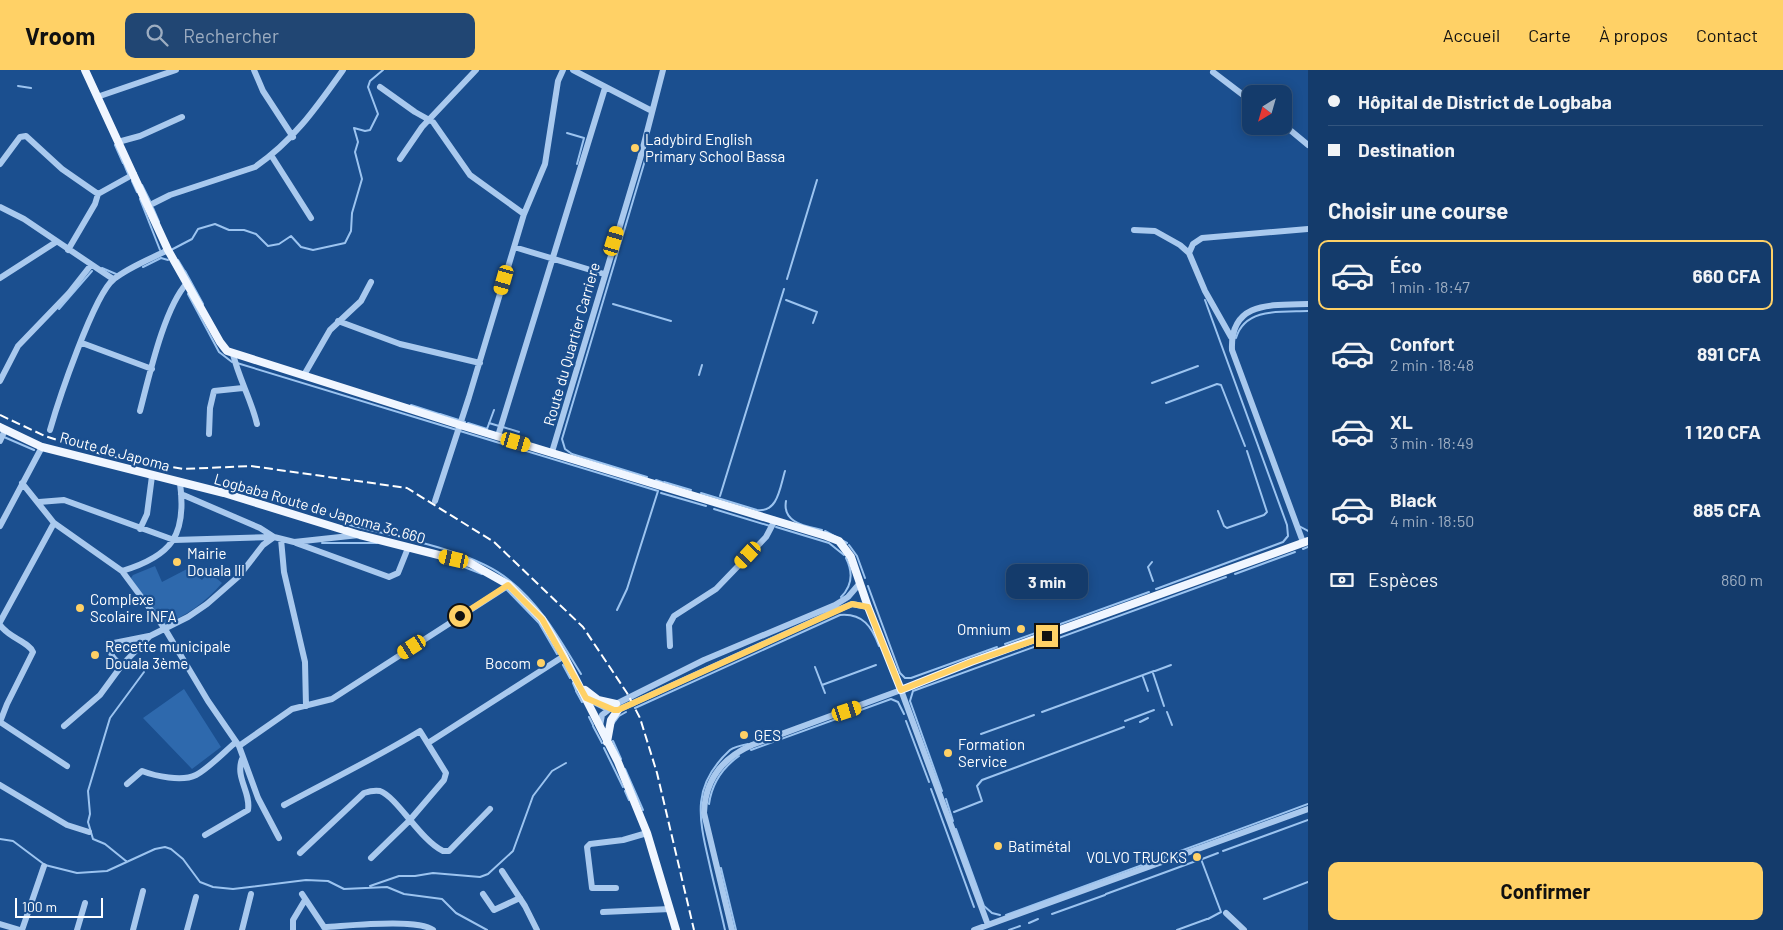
<!DOCTYPE html>
<html lang="fr">
<head>
<meta charset="utf-8">
<style>
	:root { --surface:#143b6b; --page:#214673; --text:#f1f3f6; --muted:#9dadc1; --line:#33557e; --accent:#ffd166 }
	body { margin:0; font-family:Barlow,sans-serif; background:var(--page); color:var(--text); height:100vh; display:flex; flex-direction:column; font-size:19px; white-space:nowrap }
	* { box-sizing:border-box; margin:0 }
	p { font-size:16px; color:var(--muted) }
	.icon { flex:none; width:28px; height:28px; fill:none; stroke:currentColor; stroke-width:2; stroke-linecap:round; stroke-linejoin:round }
	.map { position:relative; flex:1; overflow:hidden }
	.drawer { display:flex; flex-direction:column; background:var(--surface); width:475px }
	.drawer>* { flex:none }
	.top-card { display:grid; align-content:center; height:110px; padding:0 20px; background:var(--surface) }
	.needle { width:32px; rotate:217deg }
	.fabs { position:absolute; left:1242px; top:15px; display:grid; gap:10px }
	.fabs a { display:grid; place-items:center; width:50px; height:50px; border-radius:10px; background:var(--surface); box-shadow:0 2px 12px #0003,0 0 0 1px var(--line); font-size:25px }
	.scale { position:absolute; left:15px; bottom:12px; width:88px; box-sizing:border-box; padding-left:5px; border:2px solid #fff; border-top:0; font-size:14px; line-height:18px; white-space:nowrap; color:#fff; -webkit-text-stroke:4px #1b4f8f; paint-order:stroke }
	.end { position:absolute; width:22px; height:22px; margin:-11px; border:6px solid #ffd166; background:#111; box-shadow:0 0 0 2px #111 }
	.from { border-radius:50% }
	.bubble { position:absolute; height:35px; border-radius:10px; background:var(--surface); box-shadow:0 2px 12px #0003,0 0 0 1px var(--line); font-size:16px; font-weight:700; line-height:35px; text-align:center }
	.car { position:absolute; width:15px; height:30px; margin:-15px -8px; border-radius:6px; box-shadow:0 0 4px 1px #0007; background:linear-gradient(#f5c518 24%,#345 0 40%,#f5c518 0 76%,#345 0 86%,#f5c518 0) }
	.top-card b { display:flex; align-items:center; gap:18px; height:48px; font-size:19px }
	.top-card b+b { border-top:1px solid var(--line) }
	.top-card i { width:12px; height:12px; background:var(--text) }
	ul { padding:0; list-style:none }
	li { display:flex; align-items:center; gap:15px; height:70px; margin:0 10px 8px; padding:0 10px; border:2px solid transparent; border-radius:10px }
	li div { flex:1 }
	li b { display:block; font-size:19px }
	li em { font-style:normal; font-weight:700 }
	li.on { border-color:var(--accent) }
	li>.icon { width:45px; height:45px; stroke-width:1.5 }
	h2 { padding:0 20px; font-size:22px; line-height:60px }
	.pay { display:flex; align-items:center; gap:12px; height:55px; padding:0 20px; font-size:19px }
	.pay p { margin-inline-start:auto }
	.action { display:flex; gap:10px; margin-top:auto; padding:10px 20px }
	.action a { flex:1; height:58px; border-radius:10px; background:var(--accent); color:#111; font-size:20px; font-weight:700; line-height:58px; text-align:center }
	header { display:flex; align-items:center; gap:30px; box-sizing:border-box; height:70px; padding:0 25px; background:var(--accent); color:#111 }
	header strong { font-size:24px }
	nav { display:flex; gap:28px; margin-inline-start:auto; font-size:18px }
	.search { width:350px; height:45px; background:var(--page); display:flex; align-items:center; gap:12px; box-sizing:border-box; padding:0 18px; border-radius:10px; color:var(--muted); font-size:19px }
	main { display:flex; flex:1; min-height:0 }
	.map>svg:first-child { display:block }
	.green { fill:#2e69ad }
	.lines { fill:none; stroke-linecap:round; stroke-linejoin:round }
	.stream { stroke:#9cc4f0; stroke-width:2 }
	.minor { stroke:#a9c9ee; stroke-width:6 }
	.major { stroke:#f0f6ff; stroke-width:8 }
	.rail { stroke:#fff; stroke-width:2; stroke-dasharray:9 4; stroke-linecap:butt }
	.route { stroke:#ffd166; stroke-width:6 }
	.poi-dot { fill:#ffd166; stroke:#1b4f8f; stroke-width:2 }
	.labels { text-anchor:middle; dominant-baseline:central; stroke-width:4.5; stroke-linejoin:round; paint-order:stroke }
	.poi-label { font-size:15px; fill:#fff; stroke:#1b4f8f; text-anchor:start }
	.street-label { font-size:15px; fill:#fff; stroke:#1b4f8f }
</style>
</head>
<body>
<header>
<strong>Vroom</strong>
<div class="search"><svg class="icon" aria-label="search" viewBox="0 0 24 24"><circle cx="10" cy="10" r="6"/><path d="M15 15l6 6"/></svg>Rechercher</div>
<nav><a>Accueil</a><a>Carte</a><a>À propos</a><a>Contact</a></nav>
</header>
<main>
<div class="map">
<svg width="1308" height="860" viewBox="0 0 1308 860">
	<rect width="100%" height="100%" fill="#1b4f8f"/>
	<path class="green" d="M155 496 162 512 187 499 202 510 209 502 222 513C206 532 185 547 162 555L131 508 133 505Z
		M184 619 221 677 192 699 143 648Z"/>
	<g class="lines">
		<path class="stream" d="M18 16 31 18
			M567 63 584 68 577 94
			M115 75 123 93
			M646 87 562 369 565 379 572 384 647 407
			M124 94 129 106
			M132 111 137 122
			M142 115 150 131
			M140 129 160 180
			M153 138 159 152
			M171 180 192 169 198 159 215 154 229 160H244L256 164 268 176 279 174 291 166 301 177 313 180 345 173 351 161 352 143 362 109 355 82 358 72 354 58 365 61 370 60 378 44 368 17 370 11 383 0
			M178 190 184 200
			M143 197 161 188 168 190
			M102 198 116 204
			M185 201 203 234
			M787 209 817 110
			M188 224 219 282 232 292
			M786 230 817 242 813 253
			M1205 230 1287 455 1288 466 1283 472
			M613 234 671 251
			M59 239 92 201
			M1236 268C1245 237 1282 242 1308 241
			M237 293 457 360
			M699 305 702 295
			M1152 313 1198 296
			M1166 333 1217 314 1221 315 1245 376
			M411 335 439 344
			M440 344 465 352
			M468 353 487 359 494 340
			M489 353 499 356
			M503 357 519 362
			M460 361 658 421 627 519 617 540
			M4 367 34 380
			M656 410 662 412
			M664 412 691 420
			M661 423 706 436
			M701 423 757 440C778 443 780 417 785 401
			M720 426 784 219
			M786 431C782 453 806 456 822 460
			M714 439 770 456
			M1218 441 1224 456 1227 458 1264 445 1267 442 1247 381
			M350 455C395 467 473 480 509 510 541 535 560 570 581 604
			M1299 456 1308 461
			M776 457 829 473 844 485
			M825 461 847 473
			M322 473H377
			M849 475 857 486 865 508
			M1303 479 1308 477
			M1152 492 1148 497 1153 511
			M454 493 482 504
			M1235 504 1295 482
			M868 516 900 603 905 608H911L997 577
			M1156 519 1283 472
			M507 520 539 553 557 584
			M841 527C852 516 853 502 846 488
			M1005 574 1149 522
			M563 595 570 608
			M815 597 825 623
			M1155 601 1171 595
			M1153 603 1164 636
			M1143 607 1148 621
			M573 613 576 620
			M822 615 876 595
			M576 621 582 632
			M635 638 840 545C863 543 872 557 879 576
			M1042 642 1154 601
			M1167 642 1172 655
			M589 647 593 655
			M906 651 929 712
			M1125 651 1154 640
			M1140 652 1148 648
			M613 654 619 646 626 642
			M593 656 602 673
			M981 664 1034 645
			M613 671 621 689
			M604 678 623 717
			M751 680 891 629 898 632 904 644
			M625 699 643 740
			M931 719 974 837
			M625 721 629 730
			M942 721 910 631 913 621 1226 507
			M946 729 953 751
			M709 734C712 713 722 698 739 686
			M954 742 982 731 977 716 982 710 1124 657
			M956 759 984 836 992 843 1000 845
			M0 769 13 771 45 795 77 803 107 801 155 779 165 777 171 779 183 789 200 812 213 817 233 819 306 810 328 811 344 819 387 817 404 824 442 829 456 843 487 860
			M1223 781 1308 750
			M1201 789 1221 842 1208 849
			M126 791 105 774 93 769 88 752 90 744 88 721 110 648 144 602
			M1197 791 1218 783
			M721 798 736 860
			M370 816 399 806H415L433 803 480 807 488 804 513 781 533 726 552 701 566 693
			M1106 824 1196 791
			M1264 829 1308 812
			M1052 844 1105 825
			M1006 845 1308 734
			M1029 853 1038 849
			M725 860C720 837 714 815 709 792 698 745 692 715 730 680 734 677 743 675 748 674
			M1009 860 1020 856
			M1177 860 1207 849"/>
		<path class="minor" d="M254 0 263 21 293 67
			M573 0 652 41
			M1213 2 1251 31
			M380 17 415 42 433 52 470 105 524 144 469 327 435 431
			M97 27 176 0
			M1284 55 1308 75
			M118 72 140 66 182 47
			M271 85 311 148
			M400 89 422 57 476 0
			M0 94 20 67 26 66 62 99 98 124 134 104
			M148 136 170 125 255 97C294 70 316 38 343 0
			M0 137 24 149 113 209
			M524 144 545 94 558 11 563 0
			M1134 160 1155 161 1180 175 1189 183 1205 221 1231 267
			M514 177 604 204
			M68 180 95 134 98 124
			M1189 183 1193 174 1202 168 1308 159
			M0 208 56 172
			M338 251 400 274 480 293
			M82 273 152 299
			M233 284C239 309 251 329 257 354
			M304 305 330 260 361 231 371 212
			M0 311 18 276 69 223 91 195
			M140 341C149 307 164 238 187 213
			M50 360C58 332 94 224 114 209 129 197 150 189 168 180
			M209 364 210 338 214 321 243 318
			M498 366 605 18
			M0 371 5 360
			M552 382 640 89 663 0
			M22 413 54 453 122 501 165 559 208 631 239 676 292 639 332 629 509 515
			M39 432 64 430 174 470 274 467 294 472 359 465
			M0 456 42 377
			M140 459 147 444 152 406
			M281 469 284 502 305 592 306 636
			M1303 472 1232 280C1230 231 1271 235 1308 234
			M296 473 389 507 398 503 408 478
			M122 501C172 486 187 465 180 413
			M0 552 54 453
			M0 555C9 568 29 572 33 582L7 634 0 652
			M670 576 669 555 674 546 716 519 766 467 775 450
			M122 595C113 589 107 583 114 573L149 566
			M586 628 604 637 618 640 840 539 852 534 868 537
			M0 652 67 696
			M64 656 100 625 122 595 150 566 188 547 207 534 239 506 263 475 274 467 260 458 181 424
			M600 656 602 645 616 634 704 590 835 535 848 527 860 513
			M428 673 564 586
			M239 676 258 728 279 768
			M127 714 142 701C155 706 182 712 196 705 208 699 225 681 236 672
			M0 715 67 755 89 762
			M284 735C330 710 376 688 420 661L446 703 444 710 409 751 371 788
			M205 765 248 740C251 722 235 708 242 689
			M300 783 364 723C370 721 374 720 380 721 397 727 421 771 443 781H449L490 739
			M502 801 525 836 537 860
			M616 818H592L587 777 590 774 623 770 647 763
			M302 824 326 860
			M483 824 494 840 520 828
			M603 842 670 839
			M1226 843 1244 860
			M0 854 20 860
			M324 857C347 856 417 848 433 860
			M22 860 44 796
			M77 860 85 833
			M133 860 143 821
			M187 860 196 827
			M242 860 251 824
			M293 860V850L305 830
			M732 860 704 743C705 710 722 688 752 675L901 620 988 855
			M974 860 1308 739"/>
		<path class="major" d="M85 0 168 180 220 272 227 281 460 355 826 466 839 471 851 487 868 537 901 620 971 592 1308 471
			M0 357 42 377 224 423 360 465 470 493 509 515 542 549 564 586 618 692 647 763 676 860
			M585 620 598 630 616 634
			M607 672 611 650 618 640"/>
		<path class="rail" d="M0 345 45 366 104 385 183 399 251 396 407 418 494 472 583 557 627 623 640 648 657 703 694 860"/>
	</g>
	<g class="lines">
		<path class="route" d="M460 546 508 515 542 549 586 628 614 640H618L852 534 868 537 901 620 971 592 1047 566"/>
	</g>
	<g class="poi-dot">
		<circle cx="635" cy="78" r="5"/>
		<circle cx="177" cy="492" r="5"/>
		<circle cx="80" cy="538" r="5"/>
		<circle cx="1021" cy="559" r="5"/>
		<circle cx="95" cy="585" r="5"/>
		<circle cx="541" cy="593" r="5"/>
		<circle cx="744" cy="665" r="5"/>
		<circle cx="948" cy="683" r="5"/>
		<circle cx="998" cy="776" r="5"/>
		<circle cx="1197" cy="787" r="5"/>
	</g>
	<g class="labels">
		<g class="poi-label">
			<text x="645" y="69">Ladybird English<tspan x="645" dy="17">Primary School Bassa</tspan></text>
			<text x="187" y="483">Mairie<tspan x="187" dy="17">Douala lll</tspan></text>
			<text x="90" y="529">Complexe<tspan x="90" dy="17">Scolaire INFA</tspan></text>
			<text x="1011" y="559" text-anchor="end">Omnium</text>
			<text x="105" y="576">Recette municipale<tspan x="105" dy="17">Douala 3ème</tspan></text>
			<text x="531" y="593" text-anchor="end">Bocom</text>
			<text x="754" y="665">GES</text>
			<text x="958" y="674">Formation<tspan x="958" dy="17">Service</tspan></text>
			<text x="1008" y="776">Batimétal</text>
			<text x="1187" y="787" text-anchor="end">VOLVO TRUCKS</text>
		</g>
		<g class="street-label">
			<text transform="translate(571 274) rotate(-74)">Route du Quartier Carriere</text>
			<text transform="translate(115 381) rotate(15)">Route de Japoma</text>
			<text transform="translate(320 438) rotate(16)">Logbaba Route de Japoma 3c.660</text>
		</g>
	</g>
</svg>
<div class="fabs">
<a><svg class="needle" viewBox="-14 -14 28 28"><path d="M0-13l5 13h-10z" fill="#e53935"/><path d="M0 13l5-13h-10z" fill="#9dadc1"/></svg></a>
</div>
<div class="scale">100 m</div>
<i class="end from" style="left:460px;top:546px"></i>
<i class="end" style="left:1047px;top:566px"></i>
<div class="bubble" style="left:1006px;top:494px;width:82px">3 min</div>
<i class="car" style="left:614px;top:171px;rotate:17deg"></i>
<i class="car" style="left:504px;top:210px;rotate:196deg"></i>
<i class="car" style="left:516px;top:372px;rotate:106deg"></i>
<i class="car" style="left:748px;top:485px;rotate:223deg"></i>
<i class="car" style="left:454px;top:489px;rotate:283deg"></i>
<i class="car" style="left:412px;top:577px;rotate:237deg"></i>
<i class="car" style="left:847px;top:641px;rotate:72deg"></i>
</div>
<section class="drawer">
<div class="top-card">
<b><i class="from"></i>Hôpital de District de Logbaba</b>
<b><i></i>Destination</b>
</div>
<h2>Choisir une course</h2>
<ul>
<li class="on"><svg class="icon" aria-label="car" viewBox="0 0 24 24"><path d="M5 17H2v-5l4-1 3-4h7l3 4 3 1v5h-3M9 17h6M6 11h13"/><circle cx="7" cy="17" r="2"/><circle cx="17" cy="17" r="2"/></svg><div><b>Éco</b><p>1 min · 18:47</p></div><em>660 CFA</em></li>
<li><svg class="icon" aria-label="car" viewBox="0 0 24 24"><path d="M5 17H2v-5l4-1 3-4h7l3 4 3 1v5h-3M9 17h6M6 11h13"/><circle cx="7" cy="17" r="2"/><circle cx="17" cy="17" r="2"/></svg><div><b>Confort</b><p>2 min · 18:48</p></div><em>891 CFA</em></li>
<li><svg class="icon" aria-label="car" viewBox="0 0 24 24"><path d="M5 17H2v-5l4-1 3-4h7l3 4 3 1v5h-3M9 17h6M6 11h13"/><circle cx="7" cy="17" r="2"/><circle cx="17" cy="17" r="2"/></svg><div><b>XL</b><p>3 min · 18:49</p></div><em>1 120 CFA</em></li>
<li><svg class="icon" aria-label="car" viewBox="0 0 24 24"><path d="M5 17H2v-5l4-1 3-4h7l3 4 3 1v5h-3M9 17h6M6 11h13"/><circle cx="7" cy="17" r="2"/><circle cx="17" cy="17" r="2"/></svg><div><b>Black</b><p>4 min · 18:50</p></div><em>885 CFA</em></li>
</ul>
<div class="pay"><svg class="icon" aria-label="cash" viewBox="0 0 24 24"><path d="M3 7h18v10H3z"/><circle cx="12" cy="12" r="2"/></svg>Espèces<p>860 m</p></div>
<div class="action"><a>Confirmer</a></div>
</section>
</main>
</body>
</html>
